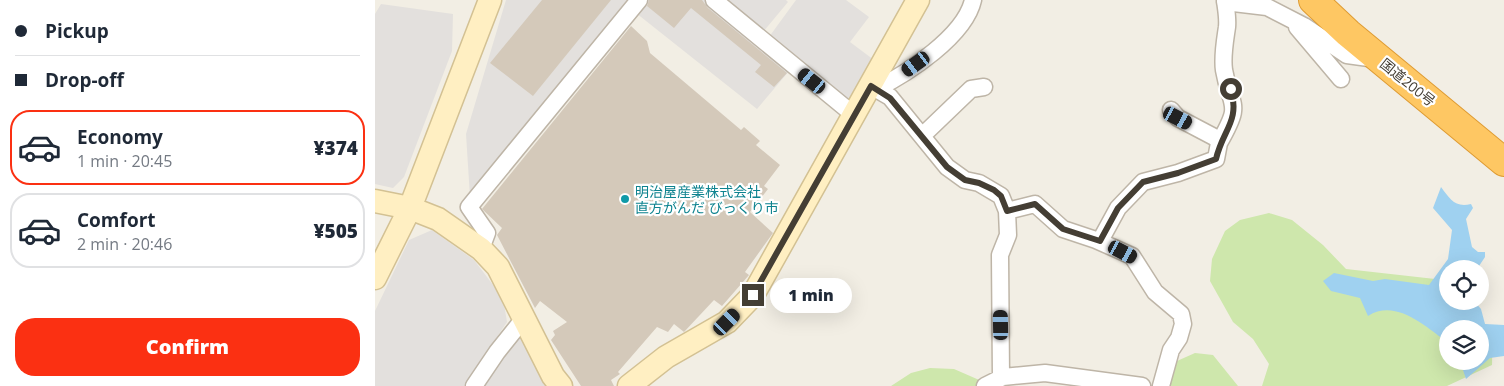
<!DOCTYPE html>
<html lang="en">
<head>
<meta charset="utf-8">
<style>
	:root { --surface:#fff; --page:#f6f6f7; --text:#1f2937; --muted:#747a83; --line:#e0e1e3; --accent:#fb3012 }
	body { margin:0; font-family:"Open Sans","Noto Sans JP",sans-serif; background:var(--page); color:var(--text); height:100vh; display:flex; flex-direction:column; font-size:19px; white-space:nowrap }
	* { box-sizing:border-box; margin:0 }
	p { font-size:16px; color:var(--muted) }
	.icon { flex:none; width:28px; height:28px; fill:none; stroke:currentColor; stroke-width:2; stroke-linecap:round; stroke-linejoin:round }
	.map { position:relative; flex:1; overflow:hidden }
	.panel { display:flex; flex-direction:column; background:var(--surface); width:375px }
	.panel>* { flex:none }
	.top-card { display:grid; align-content:center; height:110px; padding:0 15px; background:var(--surface) }
	.fabs { position:absolute; left:1064px; top:260px; display:grid; gap:10px }
	.fabs a { display:grid; place-items:center; width:50px; height:50px; border-radius:50%; background:var(--surface); box-shadow:0 5px 20px #0002; font-size:25px }
	.end { position:absolute; width:22px; height:22px; margin:-11px; border:6px solid #443e34; background:#fff; box-shadow:0 0 0 2px #fff }
	.from { border-radius:50% }
	.bubble { position:absolute; height:35px; border-radius:18px; background:var(--surface); box-shadow:0 5px 20px #0002; font-size:16px; font-weight:800; line-height:35px; text-align:center }
	.car { position:absolute; width:15px; height:30px; margin:-15px -8px; border-radius:6px; box-shadow:0 0 4px 1px #0007; background:linear-gradient(#222 24%,#8ab4d8 0 40%,#222 0 76%,#8ab4d8 0 86%,#222 0) }
	.top-card b { display:flex; align-items:center; gap:18px; height:48px; font-size:19px }
	.top-card b+b { border-top:1px solid var(--line) }
	.top-card i { width:12px; height:12px; background:var(--text) }
	ul { padding:0; list-style:none }
	li { display:flex; align-items:center; gap:15px; height:75px; margin:0 10px 8px; padding:0 5px; border:2px solid var(--line); border-radius:20px }
	li div { flex:1 }
	li b { display:block; font-size:19px }
	li em { font-style:normal; font-weight:800 }
	li.selected { border-color:var(--accent) }
	li>.icon { width:45px; height:45px; stroke-width:1.5 }
	.action { display:flex; gap:10px; margin-top:auto; padding:10px 15px }
	.action a { flex:1; height:58px; border-radius:20px; background:var(--accent); color:#fff; font-size:20px; font-weight:800; line-height:58px; text-align:center }
	main { display:flex; flex:1; min-height:0 }
	.map>svg:first-child { display:block }
	.green { fill:#cee7ac; fill-rule:evenodd }
	.parking { fill:#e3e0dd }
	.water { fill:#9fd1f0 }
	.building { fill:#d4c9ba }
	.lines { fill:none; stroke-linecap:round; stroke-linejoin:round }
	.street-casing { stroke:#beb5a7; stroke-width:19 }
	.secondary-casing { stroke:#d3c193; stroke-width:25 }
	.highway-casing { stroke:#de9b33; stroke-width:30 }
	.street { stroke:#fff; stroke-width:16 }
	.secondary { stroke:#ffefc2; stroke-width:22 }
	.highway { stroke:#fec763; stroke-width:28 }
	.route { stroke:#443e34; stroke-width:6 }
	.culture-dot { fill:#0f9aa8; stroke:#fff; stroke-width:2 }
	.labels { text-anchor:middle; dominant-baseline:central; stroke-width:4.5; stroke-linejoin:round; paint-order:stroke }
	.street-label { font-size:14px; fill:#443e34; stroke:#fff }
	.culture-label { font-size:14px; fill:#0d838f; stroke:#fff; text-anchor:start }
</style>
</head>
<body>
<main>
<section class="panel">
<div class="top-card">
<b><i class="from"></i>Pickup</b>
<b><i></i>Drop-off</b>
</div>
<ul>
<li class="selected"><svg class="icon" aria-label="car" viewBox="0 0 24 24"><path d="M5 17H2v-5l4-1 3-4h7l3 4 3 1v5h-3M9 17h6M6 11h13"/><circle cx="7" cy="17" r="2"/><circle cx="17" cy="17" r="2"/></svg><div><b>Economy</b><p>1 min · 20:45</p></div><em>¥374</em></li>
<li><svg class="icon" aria-label="car" viewBox="0 0 24 24"><path d="M5 17H2v-5l4-1 3-4h7l3 4 3 1v5h-3M9 17h6M6 11h13"/><circle cx="7" cy="17" r="2"/><circle cx="17" cy="17" r="2"/></svg><div><b>Comfort</b><p>2 min · 20:46</p></div><em>¥505</em></li>
</ul>
<div class="action"><a>Confirm</a></div>
</section>
<div class="map">
<svg width="1129" height="386" viewBox="0 0 1129 386">
	<rect width="100%" height="100%" fill="#f2eee4"/>
	<path class="green" d="M894 213 917 220 948 245 971 269 1069 280 1072 301 1100 306C1113 329 1118 338 1117 365L1072 386H887L894 364 878 339 858 322 835 281 837 259 850 231 865 220ZM1072 329H1105V361H1072Z
		M820 353 838 355 863 386H791L802 361Z
		M555 368 579 369 618 386H516L536 373Z"/>
	<path class="parking" d="M131 0H257L95 197 91 134Z
		M272 0H329L415 70 382 109 261 13Z
		M348 0H411L413 2 388 32Z
		M421 0H471L494 17 475 42 499 60 475 103 394 37Z
		M6 4 78 14 77 51 29 177 18 188 0 184V14Z
		M57 230 99 260 128 298 132 322 89 386H0V311L34 240Z
		M147 329 177 386H108Z"/>
	<path class="water" d="M1066 187C1075 199 1080 208 1096 204L1098 208 1091 219 1097 247 1103 252H1110V257L1102 269H1072V301H1099L1106 309 1110 324 1129 325V356L1115 358 1091 379 1085 361H1105V329H1072V342C1051 327 1021 298 993 316L985 298 956 291 948 281 959 273 998 281 1010 279 1054 285 1073 259 1077 230 1058 208Z"/>
	<path class="building" d="M167 0H236L158 96 115 63Z
		M274 0H327L333 8 412 73 399 87 380 72 386 65 316 8 299 28 272 6Z
		M256 26 272 41 275 53 366 130 369 127 385 141 381 145 405 165 389 186 393 189 375 212 398 233 370 272 374 275 347 306 339 300 309 332 299 324 293 332 282 327 243 372 245 374 236 380 239 386H206L176 340 180 335 178 331 192 322 165 301 160 308 122 235 127 228 107 209Z"/>
	<g class="lines">
		<g class="street-casing">
			<path id="street" d="M339 0 479 115
				M850 2 892 7 929 26 972 55 1001 59
				M922 27 966 79
				M496 86 515 97 572 167 590 180 604 183 626 196 632 211 633 235 625 255 626 378
				M501 89C533 73 590 36 598 0
				M547 136 596 89 609 87
				M844 143C868 101 856 110 849 70 847 56 850 41 852 27 853 18 851 9 850 0
				M632 211 660 204 688 229 721 240 757 256 780 292 806 314 808 324 804 338 796 350 786 386
				M725 241 743 208 768 182 803 173 841 159 844 143 841 138 803 118 796 110
				M106 249 112 233 94 207 264 0
				M99 386 122 352 150 317
				M610 386 628 377 670 373 767 386"/>
		</g>
		<g class="secondary-casing">
			<path id="secondary" d="M0 201 35 208 63 219 106 249 123 267 178 376 186 386
				M0 278 35 208 115 0
				M254 386 291 357 352 322 378 295 543 0"/>
		</g>
		<g class="highway-casing">
			<path id="highway" d="M938 0 973 33 1129 162"/>
		</g>
		<use href="#street" class="street"/>
		<use href="#secondary" class="secondary"/>
		<use href="#highway" class="highway"/>
	</g>
	<g class="lines">
		<path class="route" d="M378 295 496 86 515 98 572 167 590 180 604 183 619 190 626 196 632 211 660 204 688 229 725 241 743 208 768 182 803 173 841 159C848 129 865 122 856 89"/>
	</g>
	<circle class="culture-dot" cx="250" cy="199" r="5"/>
	<g class="labels">
		<g class="street-label">
			<text transform="translate(1033 82) rotate(39)">国道200号</text>
		</g>
		<g class="culture-label">
			<text x="260" y="191">明治屋産業株式会社<tspan x="260" dy="16">直方がんだ びっくり市</tspan></text>
		</g>
	</g>
</svg>
<div class="fabs">
<a><svg class="icon" aria-label="locate" viewBox="0 0 24 24"><circle cx="12" cy="12" r="6"/><path d="M12 2v4M12 18v4M2 12h4M18 12h4"/></svg></a>
<a><svg class="icon" aria-label="layers" viewBox="0 0 24 24"><path d="M12 4l9 5-9 5-9-5zM3 14l9 5 9-5"/></svg></a>
</div>
<i class="end from" style="left:856px;top:89px"></i>
<i class="end" style="left:378px;top:295px"></i>
<div class="bubble" style="left:395px;top:278px;width:82px">1 min</div>
<i class="car" style="left:541px;top:64px;rotate:234deg"></i>
<i class="car" style="left:437px;top:81px;rotate:309deg"></i>
<i class="car" style="left:803px;top:118px;rotate:118deg"></i>
<i class="car" style="left:748px;top:252px;rotate:118deg"></i>
<i class="car" style="left:352px;top:322px;rotate:45deg"></i>
<i class="car" style="left:626px;top:325px;rotate:359deg"></i>
</div>
</main>
</body>
</html>
